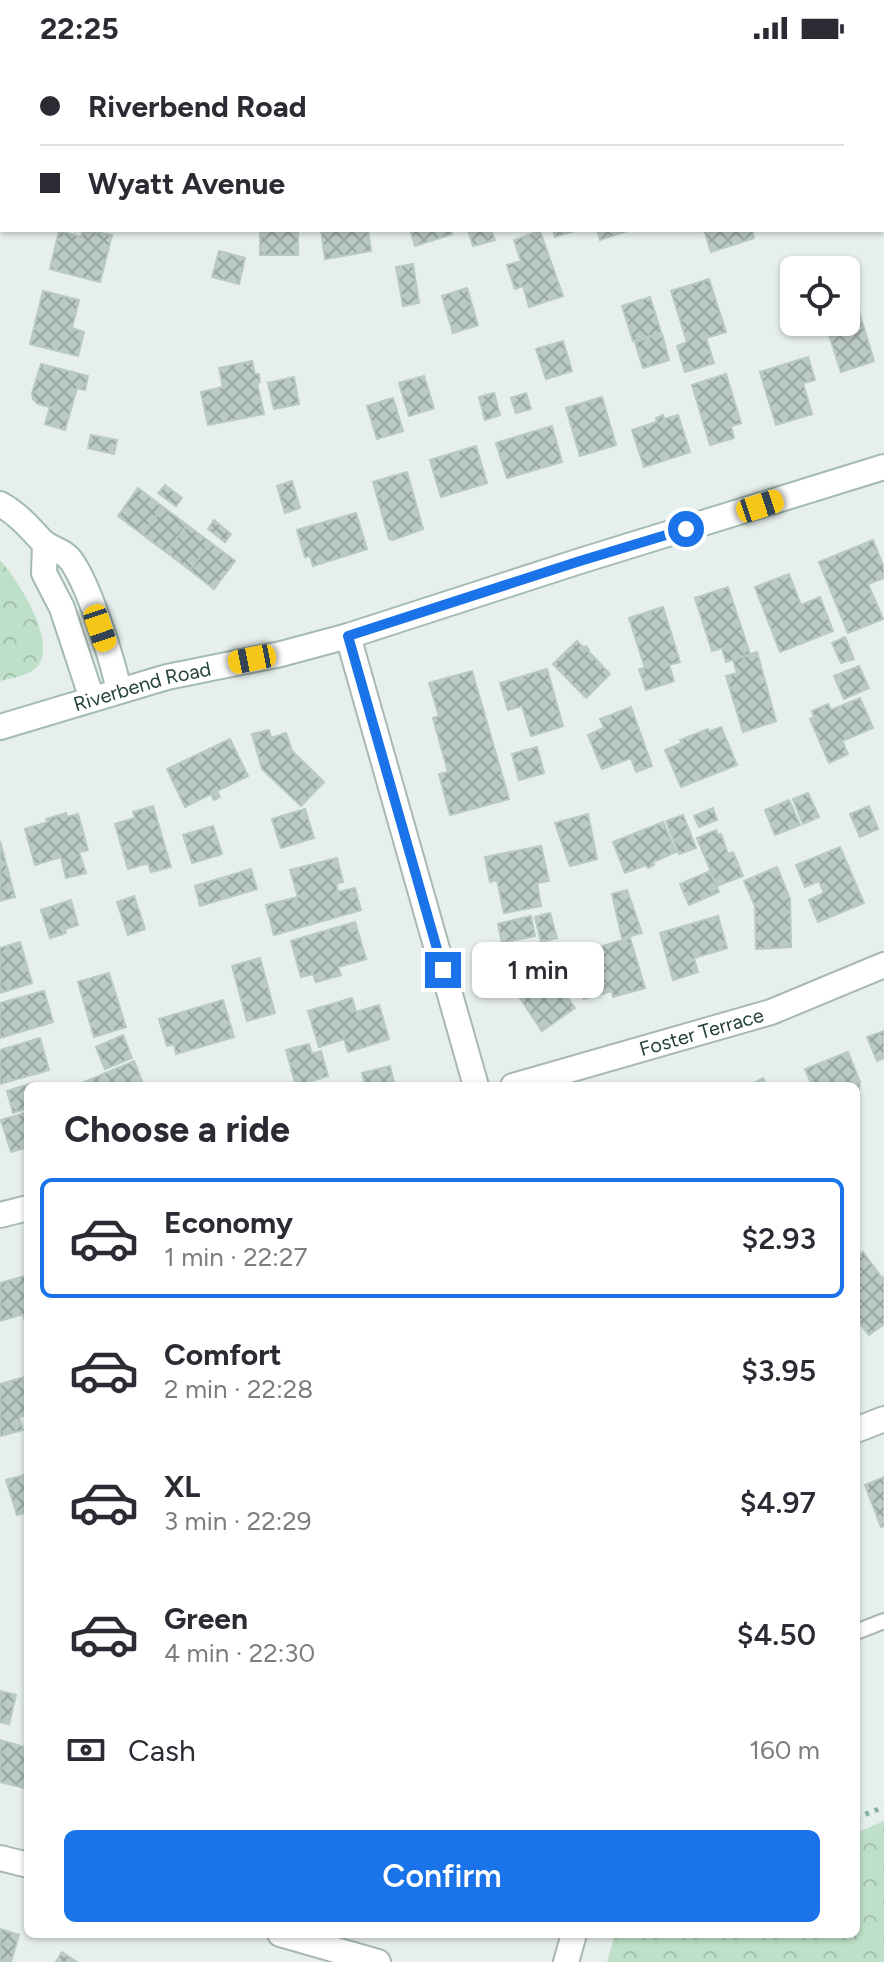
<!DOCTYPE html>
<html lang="en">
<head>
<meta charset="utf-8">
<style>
	:root { --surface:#fff; --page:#f7f7f7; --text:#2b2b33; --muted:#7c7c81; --line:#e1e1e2; --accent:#1a73e8 }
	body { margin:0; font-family:Figtree,sans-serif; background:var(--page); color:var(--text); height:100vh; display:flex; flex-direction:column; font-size:30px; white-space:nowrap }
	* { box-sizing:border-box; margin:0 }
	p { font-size:26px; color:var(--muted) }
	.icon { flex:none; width:44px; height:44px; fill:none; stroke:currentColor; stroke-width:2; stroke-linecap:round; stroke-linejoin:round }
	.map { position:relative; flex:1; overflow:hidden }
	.side { position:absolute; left:24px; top:1026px; width:836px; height:856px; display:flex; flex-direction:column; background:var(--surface); border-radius:12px; box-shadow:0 2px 6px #0004 }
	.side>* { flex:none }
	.banner { position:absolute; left:0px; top:0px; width:884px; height:176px; box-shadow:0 2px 6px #0004; display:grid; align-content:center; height:176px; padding:0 40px; background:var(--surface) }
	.tools { position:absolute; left:780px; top:200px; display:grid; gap:16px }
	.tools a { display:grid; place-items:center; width:80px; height:80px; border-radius:12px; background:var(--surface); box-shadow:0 2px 6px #0004; font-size:40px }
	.end { position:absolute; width:36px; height:36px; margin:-18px; border:10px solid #1a73e8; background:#fff; box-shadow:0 0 0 4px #fff }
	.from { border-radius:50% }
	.bubble { position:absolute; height:56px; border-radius:12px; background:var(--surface); box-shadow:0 2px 6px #0004; font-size:26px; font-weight:600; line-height:56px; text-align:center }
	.car { position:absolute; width:24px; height:48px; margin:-24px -12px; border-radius:10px; box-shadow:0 0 6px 2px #0007; background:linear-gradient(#f5c518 24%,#345 0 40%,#f5c518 0 76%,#345 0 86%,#f5c518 0) }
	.banner b { display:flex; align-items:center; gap:28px; height:76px; font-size:30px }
	.banner b+b { border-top:2px solid var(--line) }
	.banner i { width:20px; height:20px; background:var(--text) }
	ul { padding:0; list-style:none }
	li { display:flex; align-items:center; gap:24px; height:120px; margin:0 16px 12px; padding:0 24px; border:4px solid transparent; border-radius:12px }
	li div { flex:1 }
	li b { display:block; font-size:30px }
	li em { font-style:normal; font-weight:600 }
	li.on { border-color:var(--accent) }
	li>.icon { width:72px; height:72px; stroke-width:1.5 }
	h2 { padding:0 40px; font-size:36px; line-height:96px }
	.pay { display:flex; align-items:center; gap:20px; height:88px; padding:0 40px; font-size:30px }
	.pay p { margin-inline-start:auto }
	.action { display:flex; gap:16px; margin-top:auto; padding:16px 40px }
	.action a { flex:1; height:92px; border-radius:12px; background:var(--accent); color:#fff; font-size:32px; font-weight:600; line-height:92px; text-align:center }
	.status { display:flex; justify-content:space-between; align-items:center; height:56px; padding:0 40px; background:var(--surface); direction:ltr }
	.status svg { height:22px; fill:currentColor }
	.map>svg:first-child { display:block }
	.forest { fill:url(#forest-crowns) }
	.building { fill:url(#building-cross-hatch); stroke:#b8c9c2; stroke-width:2 }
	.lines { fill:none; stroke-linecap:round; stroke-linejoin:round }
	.lane-casing { stroke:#a8b8b2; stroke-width:18 }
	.street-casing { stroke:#a8b8b2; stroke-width:28 }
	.secondary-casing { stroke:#a4bbb3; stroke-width:28 }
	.path { stroke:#86b3a5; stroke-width:5; stroke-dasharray:4 6; stroke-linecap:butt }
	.lane { stroke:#fff; stroke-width:14 }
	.street { stroke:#fff; stroke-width:24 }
	.secondary { stroke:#fff; stroke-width:24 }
	.route { stroke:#1a73e8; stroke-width:10 }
	.labels { text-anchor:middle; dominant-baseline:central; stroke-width:7; stroke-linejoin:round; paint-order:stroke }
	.street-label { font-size:20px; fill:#24423a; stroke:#f7fbf9 }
</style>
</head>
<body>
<div class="status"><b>22:25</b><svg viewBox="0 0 49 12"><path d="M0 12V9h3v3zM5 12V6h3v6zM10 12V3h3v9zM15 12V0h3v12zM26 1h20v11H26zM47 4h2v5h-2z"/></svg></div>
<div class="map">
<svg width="884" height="1906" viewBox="0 0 884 1906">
	<defs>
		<pattern id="forest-crowns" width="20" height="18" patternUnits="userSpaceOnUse" patternTransform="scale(2)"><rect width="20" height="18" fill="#bfe0c8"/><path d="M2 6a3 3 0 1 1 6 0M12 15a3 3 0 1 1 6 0" fill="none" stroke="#a4c1ad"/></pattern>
		<pattern id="building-cross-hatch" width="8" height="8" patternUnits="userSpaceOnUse" patternTransform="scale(2)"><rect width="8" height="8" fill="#bbcac4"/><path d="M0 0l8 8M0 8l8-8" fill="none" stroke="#98a6a0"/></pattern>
	</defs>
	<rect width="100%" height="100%" fill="#e6efeb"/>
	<path class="forest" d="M0 504C18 524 60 588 36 612 28 620 11 622 0 625Z
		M884 1765V1906H607L615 1878H856V1777Z"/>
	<path class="building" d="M253 0H308L252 2Z
		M342 0H399L400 2H343Z
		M415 0H446L447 2H416Z
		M882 89 884 94 882 156Z
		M83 174 112 179 100 226 50 213 59 175 81 181Z
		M260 174H298V199H260Z
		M321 174H368L371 195 325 203Z
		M410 174H451L452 178 415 190Z
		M468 174H491L495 184 473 190Z
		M553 174H577L555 181Z
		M597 174H630L600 184Z
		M704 174H752L754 182 711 196Z
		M540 175 563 240 529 251 523 230 515 233 507 209 521 205 514 184Z
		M219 195 245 202 239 228 212 221Z
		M413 208 419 247 403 250 396 211Z
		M709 223 726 276 706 282 714 307 685 316 677 290 687 286 671 235Z
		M467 232 478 269 453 277 442 240Z
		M43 235 79 244 72 272 84 276 78 300 30 288Z
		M650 241 661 276 633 285 622 250Z
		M857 249 874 305 841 316 825 266H846V252Z
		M662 278 669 304 643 312 635 286Z
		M563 285 572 315 546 323 536 293Z
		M808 301 815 324 803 327 812 358 776 369 760 316Z
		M252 305 255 318H259L260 326 257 327 264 358 208 369 201 336 223 331 219 312Z
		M41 308 88 320 85 334 77 332 65 374 45 368 50 351 38 348 33 343 32 337Z
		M726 318 741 367 731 370 734 382 710 389 692 329Z
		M424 320 434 352 409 360 399 327Z
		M294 321 299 348 274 353 268 327Z
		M494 337 500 359 485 364 479 341Z
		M526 337 531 353 516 357 511 342Z
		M602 341 616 389 580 400 566 352Z
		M393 342 403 375 377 383 367 350Z
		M663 359 664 363 678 359 690 396 644 411 632 374 657 366 656 362Z
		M552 370 562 406 507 422 496 387Z
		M91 379 117 384 114 398 88 392Z
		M476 390 487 427 441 441 430 404Z
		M407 416 423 473 393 484 389 483 373 426Z
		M292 425 300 452 285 457 277 430Z
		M165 429 182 442 176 450 158 437Z
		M138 432 163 451 142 478 118 460Z
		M163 451 187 469 166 496 142 478Z
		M356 457 367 493 313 510 310 500 305 501 297 474Z
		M214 464 231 478 225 486 208 473Z
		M187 469 211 487 190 514 166 496Z
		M873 484 884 512V522L868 528 883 563 848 577 819 506Z
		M211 487 235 505 214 533 190 514Z
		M789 518 801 549 820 541 833 575 780 596 755 531Z
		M728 531 750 598 726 606 722 592 712 595 695 542Z
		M663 551 680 606 669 609 674 625 646 634 639 613 645 612 629 562Z
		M845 581 854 603 841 607 832 587Z
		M577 585 584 592 586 590 589 594 588 595 610 618 586 642 553 608Z
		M757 596 776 665 743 676 726 620 737 617 733 604Z
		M859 610 869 632 844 643 834 620Z
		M547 613 563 670 531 680 522 650 508 654 500 627Z
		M472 615 509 743 450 759 439 718 448 716 433 662 439 660 429 627Z
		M860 642 873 672 842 685 848 698 829 707 810 663 814 661 812 655 828 648 831 654Z
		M631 651 652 710 636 716 631 702 602 713 588 679 604 672 600 663Z
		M721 671 737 709 681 731 665 694 682 687 680 684 708 673 709 676Z
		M269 674 271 682 286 677 292 695 324 726 301 750 262 713 252 678Z
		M230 683 248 720 217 735 220 741 214 744 211 738 185 751 167 713Z
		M537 691 544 717 519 724 512 698Z
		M808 737 819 761 803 768 793 743Z
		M789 744 800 769 775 779 765 754Z
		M153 750 171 811 151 816 148 807 128 813 115 768 135 762 133 756Z
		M869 750 878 773 860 781 850 758Z
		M713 752 717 764 699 771 694 760Z
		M305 753 314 782 281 792 272 763Z
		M66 757 67 761 78 758 88 794 79 796 86 817 66 822 61 801 35 809 25 773 48 766 46 763Z
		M588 758 597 803 570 810 555 767Z
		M683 759 696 792 679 798 666 765Z
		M663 766 676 796 653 806 654 809 648 812 646 809 625 817 613 786Z
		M213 770 222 798 192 807 183 779Z
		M716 774 718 779 721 778 728 798 733 796 743 820 717 830 697 782Z
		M0 785 15 841 0 845Z
		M541 790 549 825 537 827 541 850 504 857 497 824 490 826 485 801Z
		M840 791 864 847 818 866 809 844 824 837 819 825 805 831 796 809Z
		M337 802 343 826 336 828 338 836 355 832 361 854 274 879 266 849 298 841 290 814Z
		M777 811 790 843 791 891 756 893 755 850 744 825Z
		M251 813 257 833 200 850 195 830Z
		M710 815 719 836 689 849 680 828Z
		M627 834 642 877 622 882 612 838Z
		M134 840 145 873 128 879 117 846Z
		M71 844 78 869 65 873 66 877 50 882 41 854Z
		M550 857 557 882 541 886 535 861Z
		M531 860 535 880 502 887 498 868Z
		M718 860 727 892 694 902 698 916 673 924 660 877Z
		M355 866 366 903 338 911 341 919 316 926 313 918 301 921 291 885Z
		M630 882 645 932 613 941 612 935 584 943 574 906 601 898 599 891Z
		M20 886 32 927 0 937V892Z
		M537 898 575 952 542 975 505 920Z
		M260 902 275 957 247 965 232 910Z
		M109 917 126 971 94 981 78 926Z
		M44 935 53 966 0 982V947Z
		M352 942 356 956 379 949 389 983 348 996 344 983 319 991 308 955Z
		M223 944 234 981 176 998 174 988 167 990 159 963Z
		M884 975V1002L877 1005 867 981Z
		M123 979 132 1002 105 1013 96 991Z
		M40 982 49 1014 0 1028V994Z
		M309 988 312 998 321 995 328 1020 296 1030 286 994Z
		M848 996 860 1026 856 1056V1030H812L805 1013Z
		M134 1005 144 1030H84L82 1027Z
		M390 1010 395 1030H365L362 1017Z
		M763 1022 767 1030H749Z
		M33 1027 34 1030H28V1052L13 1057 7 1035Z
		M28 1056V1091L11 1096 1 1064Z
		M863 1196 882 1222 884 1221V1268L869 1279 856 1262V1201Z
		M28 1219V1276L23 1258 0 1265V1227Z
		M28 1320V1358L19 1361 23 1374 0 1380V1328Z
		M28 1418V1456L17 1459 6 1424Z
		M884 1421V1470L881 1471 865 1429Z
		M0 1635 16 1639 9 1668 0 1666Z
		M0 1684 28 1692V1733L0 1726Z
		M0 1873 19 1879 11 1906H0Z
		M62 1896 77 1906H56Z"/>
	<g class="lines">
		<g class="lane-casing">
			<path id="lane" d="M856 1576 884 1565"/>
		</g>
		<g class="street-casing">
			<g id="street">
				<path d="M610 2 617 0"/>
				<path d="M348 580 476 1030"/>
				<path id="s1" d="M513 1030 771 956 884 909"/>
				<path d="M0 1159 28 1152"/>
				<path d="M856 1374 884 1363"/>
				<path d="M0 1802 28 1809"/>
				<path d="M280 1878 378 1906"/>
				<path d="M566 1906 574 1878"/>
			</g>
		</g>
		<g class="secondary-casing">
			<g id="secondary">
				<path d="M21 2V0"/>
				<path d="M0 80 2 72"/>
				<path d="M0 448C17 457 29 471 42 485 49 492 61 494 68 501 87 521 113 606 119 635"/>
				<path d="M45 488 44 517 62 552 92 643"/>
				<path id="s2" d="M0 671 167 621 281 598 348 580 580 505 884 411"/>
			</g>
		</g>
		<path class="path" d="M856 1762 884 1751"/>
		<use href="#lane" class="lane"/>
		<use href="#street" class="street"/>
		<use href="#secondary" class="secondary"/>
	</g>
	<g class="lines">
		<path class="route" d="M443 914 348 580 580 505 686 473"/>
	</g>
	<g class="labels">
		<g class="street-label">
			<text stroke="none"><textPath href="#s2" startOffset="148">Riverbend Road</textPath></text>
			<text stroke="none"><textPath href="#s1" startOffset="196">Foster Terrace</textPath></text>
		</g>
	</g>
</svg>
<div class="tools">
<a><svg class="icon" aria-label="locate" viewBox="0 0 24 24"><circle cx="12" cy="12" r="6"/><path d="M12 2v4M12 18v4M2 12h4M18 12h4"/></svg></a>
</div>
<i class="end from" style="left:686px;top:473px"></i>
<i class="end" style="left:443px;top:914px"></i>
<div class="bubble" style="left:472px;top:886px;width:132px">1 min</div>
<i class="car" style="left:760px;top:450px;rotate:72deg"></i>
<i class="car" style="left:100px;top:572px;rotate:161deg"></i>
<i class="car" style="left:252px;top:603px;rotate:259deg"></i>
<div class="banner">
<b><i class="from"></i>Riverbend Road</b>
<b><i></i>Wyatt Avenue</b>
</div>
<section class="side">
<h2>Choose a ride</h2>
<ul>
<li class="on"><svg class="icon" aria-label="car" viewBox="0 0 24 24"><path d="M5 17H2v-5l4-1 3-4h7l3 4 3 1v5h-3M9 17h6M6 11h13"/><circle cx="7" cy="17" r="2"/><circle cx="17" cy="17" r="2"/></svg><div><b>Economy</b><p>1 min · 22:27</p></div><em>$2.93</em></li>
<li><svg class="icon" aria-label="car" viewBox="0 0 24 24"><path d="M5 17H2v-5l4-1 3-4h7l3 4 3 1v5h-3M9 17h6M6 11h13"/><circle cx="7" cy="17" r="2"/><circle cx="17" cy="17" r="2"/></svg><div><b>Comfort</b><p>2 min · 22:28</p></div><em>$3.95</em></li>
<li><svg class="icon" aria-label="car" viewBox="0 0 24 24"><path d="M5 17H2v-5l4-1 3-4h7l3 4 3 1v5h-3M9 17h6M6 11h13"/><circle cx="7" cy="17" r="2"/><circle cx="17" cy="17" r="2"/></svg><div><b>XL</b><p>3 min · 22:29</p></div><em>$4.97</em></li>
<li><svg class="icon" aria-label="car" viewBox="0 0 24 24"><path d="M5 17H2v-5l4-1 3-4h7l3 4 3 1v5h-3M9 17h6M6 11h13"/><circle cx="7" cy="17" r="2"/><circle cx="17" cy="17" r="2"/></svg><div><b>Green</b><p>4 min · 22:30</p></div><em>$4.50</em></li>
</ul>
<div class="pay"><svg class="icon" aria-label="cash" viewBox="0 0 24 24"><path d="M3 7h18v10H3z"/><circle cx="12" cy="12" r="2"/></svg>Cash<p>160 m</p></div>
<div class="action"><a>Confirm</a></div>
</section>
</div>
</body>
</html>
